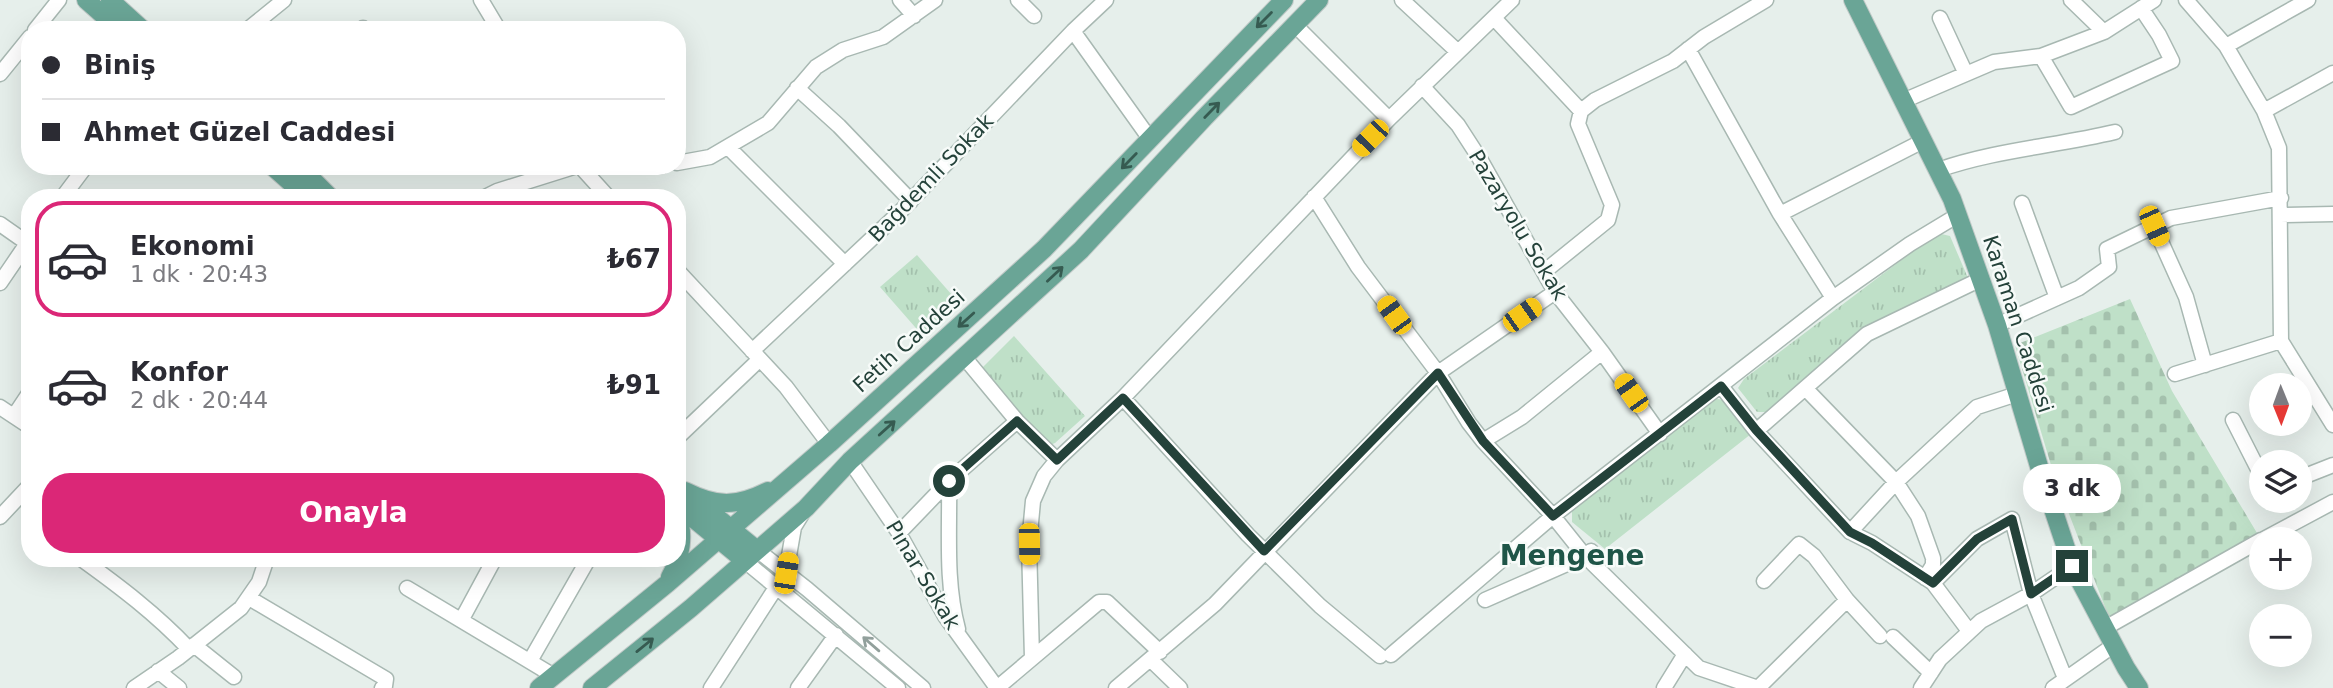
<!DOCTYPE html>
<html lang="tr">
<head>
<meta charset="utf-8">
<style>
	:root { --surface:#fff; --page:#f7f7f7; --text:#2b2b33; --muted:#7c7c81; --line:#e1e1e2; --accent:#db2777 }
	body { margin:0; font-family:"DejaVu Sans",sans-serif; background:var(--page); color:var(--text); height:100vh; display:flex; flex-direction:column; font-size:26px; white-space:nowrap }
	* { box-sizing:border-box; margin:0 }
	p { font-size:23px; color:var(--muted) }
	.icon { flex:none; width:38px; height:38px; fill:none; stroke:currentColor; stroke-width:2; stroke-linecap:round; stroke-linejoin:round }
	.map { position:relative; flex:1; overflow:hidden }
	.panel { position:absolute; left:21px; top:189px; width:665px; height:378px; display:flex; flex-direction:column; background:var(--surface); border-radius:28px; box-shadow:0 7px 28px #0002 }
	.panel>* { flex:none }
	.guide { position:absolute; left:21px; top:21px; width:665px; height:154px; border-radius:28px; box-shadow:0 7px 28px #0002; display:grid; align-content:center; height:154px; padding:0 21px; background:var(--surface) }
	.needle { width:46px; rotate:179deg }
	.fabs { position:absolute; left:2249px; top:373px; display:grid; gap:14px }
	.fabs a { display:grid; place-items:center; width:63px; height:63px; border-radius:50%; background:var(--surface); box-shadow:0 7px 28px #0002; font-size:35px }
	.end { position:absolute; width:32px; height:32px; margin:-16px; border:9px solid #24423a; background:#fff; box-shadow:0 0 0 4px #fff }
	.from { border-radius:50% }
	.bubble { position:absolute; height:49px; border-radius:24px; background:var(--surface); box-shadow:0 7px 28px #0002; font-size:23px; font-weight:700; line-height:49px; text-align:center }
	.car { position:absolute; width:21px; height:42px; margin:-21px -10px; border-radius:9px; box-shadow:0 0 5px 2px #0007; background:linear-gradient(#f5c518 24%,#345 0 40%,#f5c518 0 76%,#345 0 86%,#f5c518 0) }
	.guide b { display:flex; align-items:center; gap:24px; height:66px; font-size:26px }
	.guide b+b { border-top:2px solid var(--line) }
	.guide i { width:18px; height:18px; background:var(--text) }
	ul { padding:12px 0 0; list-style:none }
	li { display:flex; align-items:center; gap:21px; height:116px; margin:0 14px 10px; padding:0 7px; border:4px solid transparent; border-radius:28px }
	li div { flex:1 }
	li b { display:block; font-size:26px }
	li em { font-style:normal; font-weight:700 }
	li.active { border-color:var(--accent) }
	li>.icon { width:63px; height:63px; stroke-width:1.5 }
	.button { display:flex; gap:14px; margin-top:auto; padding:14px 21px }
	.button a { flex:1; height:80px; border-radius:28px; background:var(--accent); color:#fff; font-size:28px; font-weight:700; line-height:80px; text-align:center }
	.map>svg:first-child { display:block }
	.cemetery { fill:url(#cemetery-stones) }
	.park { fill:url(#park-tufts) }
	.lines { fill:none; stroke-linecap:round; stroke-linejoin:round }
	.minor-casing { stroke:#a8b8b2; stroke-width:17 }
	.major-casing { stroke:#c2cac8; stroke-width:20 }
	.minor { stroke:#fff; stroke-width:14 }
	.major { stroke:#6aa596; stroke-width:18 }
	.oneway { stroke:#365b51 }
	.oneway2 { stroke:#92a09c }
	.route { stroke:#24423a; stroke-width:9 }
	.labels { text-anchor:middle; dominant-baseline:central; stroke-width:5; stroke-linejoin:round; paint-order:stroke }
	.street-label { font-size:21px; fill:#24423a; stroke:#f7fbf9 }
	.district-label { font-size:28px; font-weight:bold; fill:#1f5548; stroke:#f7fbf9 }
</style>
</head>
<body>
<div class="map">
<svg width="2333" height="688" viewBox="0 0 2333 688">
	<defs>
		<pattern id="cemetery-stones" width="16" height="16" patternUnits="userSpaceOnUse" patternTransform="scale(1.75)"><rect width="16" height="16" fill="#bfe0c8"/><path d="M2 7V4a2 2 0 0 1 4 0v3zM10 15v-3a2 2 0 0 1 4 0v3z" fill="#a4c1ad"/></pattern>
		<pattern id="park-tufts" width="24" height="20" patternUnits="userSpaceOnUse" patternTransform="scale(1.75)"><rect width="24" height="20" fill="#bfe0c8"/><path d="M3 7l-1-3M5 7V3M7 7l1-3M15 17l-1-3M17 17v-4M19 17l1-3" fill="none" stroke="#a4c1ad"/></pattern>
	</defs>
	<rect width="100%" height="100%" fill="#e6efeb"/>
	<path class="cemetery" d="M2130 299 2172 391 2257 533 2110 620 2054 475 2015 345Z"/>
	<path class="park" d="M1937 233 1950 236 1968 278 1865 328 1771 412H1757L1738 388 1744 379Z
		M917 255 959 303 922 335 880 287Z
		M1014 336 1085 416 1055 443 1050 445 980 370Z
		M1714 398 1727 401 1751 434 1605 549 1572 522V511Z"/>
	<g class="lines">
		<g class="minor-casing">
			<path id="minor" d="M481 0 499 30
				M900 0 914 16
				M1018 0 1034 16
				M1402 0 1458 52
				M2071 0 2104 32
				M2186 0 2226 46 2264 111 2279 148 2281 341 2333 425
				M1494 18 1581 111
				M1940 18 1966 74
				M1295 25 1389 119
				M35 30 59 0
				M247 30 284 0
				M361 30 363 28
				M1073 31 1150 139
				M2226 46 2308 0
				M1688 49 1780 214 1833 298
				M2041 56 2071 107 2172 61 2159 35 2141 8
				M0 74 30 37
				M1422 86 1458 125 1480 159 1555 292 1602 352 1660 434
				M797 88 839 126 911 201
				M1903 101 1994 62 2041 56 2104 32 2154 0
				M2264 111 2333 73
				M728 147 845 264
				M677 163 710 157 768 123 816 67 843 50 883 37 935 0
				M580 166 609 198
				M622 166H662
				M1938 170C1995 150 2056 146 2115 132
				M1314 197 1358 267 1438 373 1469 423 1483 441 1553 516 1585 556 1699 668 1758 688 1847 600
				M62 198 86 166
				M483 198 497 191 577 166
				M2022 203 2057 298
				M1780 214 1923 141
				M2281 215 2333 214
				M0 224 30 245
				M2154 226 2186 297 2205 365
				M677 270 786 387 829 444
				M1545 271 1608 220 1612 205 1578 124 1581 111 1595 100 1673 61 1704 37 1766 0
				M0 283 30 239
				M1997 325 2079 288 2109 267 2107 249 2171 218 2281 198
				M752 351 899 213 1073 31 1106 0
				M964 357 1017 421 1057 460
				M2175 374 2281 341
				M1721 386 1756 431 1850 532 1872 543 1933 583 1969 631
				M1806 389 1896 482 1918 516 1933 558V565L1925 578
				M30 392 14 416 30 413
				M1123 398 1248 535 1320 606 1380 656
				M0 407 30 427
				M2233 420 2261 475
				M1756 431 1867 334 1981 279
				M677 438 760 359
				M1483 441 1522 417 1602 352
				M850 461 899 533 945 616 997 688 1099 602H1107L1160 652
				M2300 478 2333 465
				M949 481C950 530 945 581 958 629
				M0 517 30 485
				M1850 532 1896 482 1977 407 2017 394
				M899 533 949 481 1017 421
				M2264 539 2333 502
				M757 550 807 589 923 688
				M80 558C119 586 156 614 189 649
				M745 561 898 688
				M786 573 794 527 802 514
				M1764 581 1799 544 1814 556 1847 600 1880 636
				M1933 583 1977 539 2012 519 2031 594 2065 678
				M407 588 554 676
				M249 598 386 679 385 686 382 688
				M1485 600 1585 556 1591 551
				M462 619 495 558
				M2105 628 2261 540
				M1893 637 1931 673
				M194 645 234 677
				M1391 655 1553 516 1833 298 1910 244 1958 215
				M1032 658 1029 544 1033 501 1044 476 1057 460 1123 398 1389 119 1512 0
				M1151 660 1180 688
				M530 661 589 558
				M158 671 179 688
				M134 688 178 658 241 608 259 582 267 558
				M711 688 777 586
				M798 688 836 635
				M1116 688 1215 604 1438 373 1555 292
				M1664 688 1685 654
				M1921 688 1940 659 1981 621 2031 594 2072 566
				M2053 688 2114 645"/>
		</g>
		<g class="major-casing">
			<path id="major" d="M86 0 120 30
				M110 0 143 30
				M1853 0 1952 199 1997 325 2041 473 2072 566 2126 668 2139 688
				M272 166 308 198
				M299 166 331 198
				M685 491C717 507 736 507 768 491
				M697 501 757 550
				M677 505 745 561
				M670 577C681 558 685 535 677 513
				M539 688 668 583 829 444 1044 249 1284 0
				M592 688 691 608 806 508 850 461 1081 250 1204 118 1319 0"/>
		</g>
		<use href="#minor" class="minor"/>
		<use href="#major" class="major"/>
	</g>
	<defs><path id="oneway-shaft" d="M-6 0H5M1.5-3L5.5 0L1.5 3" fill="none" stroke-width="1.6" stroke-linecap="round" stroke-linejoin="round" transform="scale(1.75)"/></defs>
	<g class="oneway">
		<use href="#oneway-shaft" transform="translate(1264 20) rotate(135)"/>
		<use href="#oneway-shaft" transform="translate(1212 110) rotate(-46)"/>
		<use href="#oneway-shaft" transform="translate(1129 161) rotate(134)"/>
		<use href="#oneway-shaft" transform="translate(1055 274) rotate(-43)"/>
		<use href="#oneway-shaft" transform="translate(966 320) rotate(138)"/>
		<use href="#oneway-shaft" transform="translate(887 428) rotate(-42)"/>
		<use href="#oneway-shaft" transform="translate(645 645) rotate(-39)"/>
	</g>
	<use class="oneway2" href="#oneway-shaft" transform="translate(871 644) rotate(-139)"/>
	<g class="lines">
		<path class="route" d="M949 481 1017 421 1057 460 1123 398 1264 551 1438 373 1483 441 1553 516 1721 386 1756 430 1850 532 1872 543 1933 583 1977 539 2012 519 2031 594 2072 566"/>
	</g>
	<g class="labels">
		<g class="street-label">
			<text transform="translate(931 178) rotate(-46)">Bağdemli Sokak</text>
			<text transform="translate(1518 225) rotate(59)">Pazaryolu Sokak</text>
			<text transform="translate(2018 324) rotate(72)">Karaman Caddesi</text>
			<text transform="translate(909 341) rotate(-42)">Fetih Caddesi</text>
			<text transform="translate(923 575) rotate(59)">Pınar Sokak</text>
		</g>
		<g class="district-label">
			<text x="1572" y="555">Mengene</text>
		</g>
	</g>
</svg>
<div class="fabs">
<a><svg class="needle" viewBox="-14 -14 28 28"><path d="M0-13l5 13h-10z" fill="#e53935"/><path d="M0 13l5-13h-10z" fill="#7c7c81"/></svg></a>
<a><svg class="icon" aria-label="layers" viewBox="0 0 24 24"><path d="M12 4l9 5-9 5-9-5zM3 14l9 5 9-5"/></svg></a>
<a>+</a>
<a>−</a>
</div>
<i class="end from" style="left:949px;top:481px"></i>
<i class="end" style="left:2072px;top:566px"></i>
<div class="bubble" style="left:2023px;top:464px;width:98px">3 dk</div>
<i class="car" style="left:1370px;top:138px;rotate:224deg"></i>
<i class="car" style="left:2154px;top:226px;rotate:156deg"></i>
<i class="car" style="left:1394px;top:315px;rotate:324deg"></i>
<i class="car" style="left:1522px;top:315px;rotate:55deg"></i>
<i class="car" style="left:1631px;top:393px;rotate:325deg"></i>
<i class="car" style="left:1029px;top:544px;rotate:179deg"></i>
<i class="car" style="left:786px;top:573px;rotate:9deg"></i>
<div class="guide">
<b><i class="from"></i>Biniş</b>
<b><i></i>Ahmet Güzel Caddesi</b>
</div>
<section class="panel">
<ul>
<li class="active"><svg class="icon" aria-label="car" viewBox="0 0 24 24"><path d="M5 17H2v-5l4-1 3-4h7l3 4 3 1v5h-3M9 17h6M6 11h13"/><circle cx="7" cy="17" r="2"/><circle cx="17" cy="17" r="2"/></svg><div><b>Ekonomi</b><p>1 dk · 20:43</p></div><em>₺67</em></li>
<li><svg class="icon" aria-label="car" viewBox="0 0 24 24"><path d="M5 17H2v-5l4-1 3-4h7l3 4 3 1v5h-3M9 17h6M6 11h13"/><circle cx="7" cy="17" r="2"/><circle cx="17" cy="17" r="2"/></svg><div><b>Konfor</b><p>2 dk · 20:44</p></div><em>₺91</em></li>
</ul>
<div class="button"><a>Onayla</a></div>
</section>
</div>
</body>
</html>
